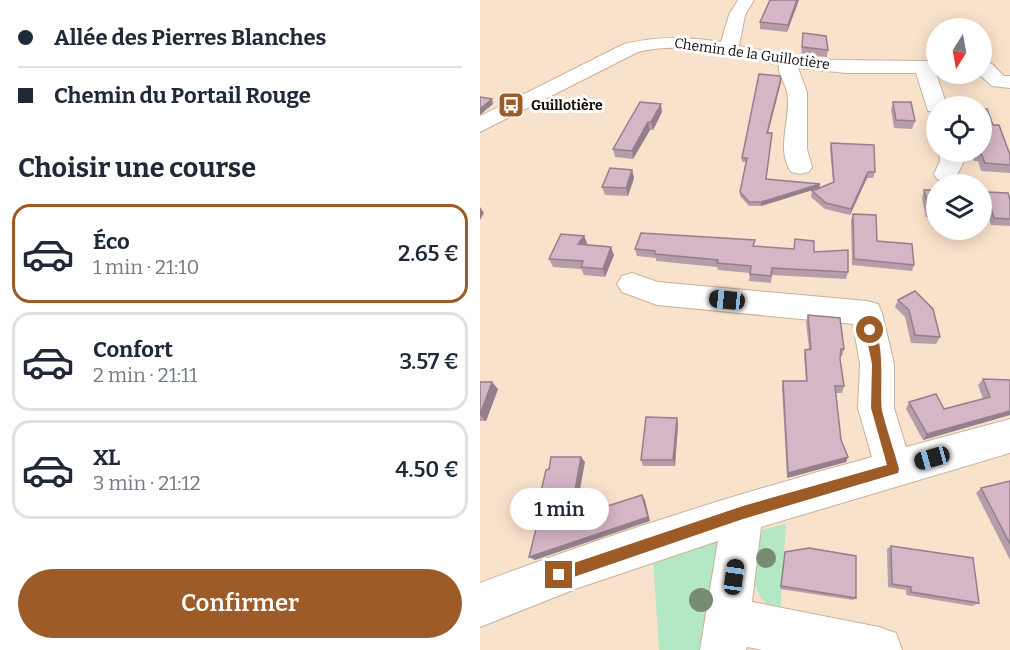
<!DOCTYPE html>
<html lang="fr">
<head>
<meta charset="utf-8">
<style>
	:root { --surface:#fff; --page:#f6f6f7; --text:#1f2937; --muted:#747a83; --line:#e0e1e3; --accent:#9d5c27 }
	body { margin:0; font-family:Bitter,serif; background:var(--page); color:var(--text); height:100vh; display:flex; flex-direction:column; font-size:22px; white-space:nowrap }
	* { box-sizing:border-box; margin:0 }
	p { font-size:20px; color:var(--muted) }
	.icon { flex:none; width:33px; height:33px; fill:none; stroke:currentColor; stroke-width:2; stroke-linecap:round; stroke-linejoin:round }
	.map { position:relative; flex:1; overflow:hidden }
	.side { display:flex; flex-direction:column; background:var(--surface); width:480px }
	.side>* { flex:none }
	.hud { display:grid; align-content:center; height:132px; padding:0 18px; background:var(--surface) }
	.needle { width:39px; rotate:191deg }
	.tools { position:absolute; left:446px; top:18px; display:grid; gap:12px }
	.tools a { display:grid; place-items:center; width:66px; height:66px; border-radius:50%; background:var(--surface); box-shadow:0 3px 15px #0003; font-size:30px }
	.end { position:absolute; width:27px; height:27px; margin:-14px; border:8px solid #9d5c27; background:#fff; box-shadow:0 0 0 3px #fff }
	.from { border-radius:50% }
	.bubble { position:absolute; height:42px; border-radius:21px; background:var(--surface); box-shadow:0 3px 15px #0003; font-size:20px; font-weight:600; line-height:42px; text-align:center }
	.car { position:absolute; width:18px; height:36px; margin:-18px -9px; border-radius:8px; box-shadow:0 0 4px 2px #0007; background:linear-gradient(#222 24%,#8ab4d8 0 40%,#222 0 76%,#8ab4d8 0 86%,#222 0) }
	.hud b { display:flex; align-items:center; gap:21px; height:57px; font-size:22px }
	.hud b+b { border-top:2px solid var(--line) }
	.hud i { width:15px; height:15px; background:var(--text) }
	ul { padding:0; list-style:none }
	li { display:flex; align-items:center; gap:18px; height:99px; margin:0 12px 9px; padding:0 6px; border:3px solid var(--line); border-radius:18px }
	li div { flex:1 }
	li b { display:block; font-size:22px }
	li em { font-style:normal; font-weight:600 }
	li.selected { border-color:var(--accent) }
	li>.icon { width:54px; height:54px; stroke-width:1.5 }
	h2 { padding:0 18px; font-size:27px; line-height:72px }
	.button { display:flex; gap:12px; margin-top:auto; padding:12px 18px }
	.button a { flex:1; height:69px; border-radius:36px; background:var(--accent); color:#fff; font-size:24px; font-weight:600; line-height:69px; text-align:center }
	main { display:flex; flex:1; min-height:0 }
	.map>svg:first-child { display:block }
	.green { fill:#b4e7c3 }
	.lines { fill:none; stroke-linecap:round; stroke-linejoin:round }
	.minor-casing { stroke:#c7b19b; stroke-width:2 }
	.minor { fill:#fff; fill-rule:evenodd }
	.tree { fill:#788c71 }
	.wall { fill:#b69daa }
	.shaded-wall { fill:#947f8b }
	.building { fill:#d4b6c6; stroke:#947f8b; stroke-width:1.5 }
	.route { fill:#9d5c27 }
	.labels { text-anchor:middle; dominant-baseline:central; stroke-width:6; stroke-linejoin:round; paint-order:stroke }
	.far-street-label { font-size:14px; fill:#140c05; stroke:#fff }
	.far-poi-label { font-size:14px; font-weight:bold; fill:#140c05; stroke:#fff; text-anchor:start }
</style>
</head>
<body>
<main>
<section class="side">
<div class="hud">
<b><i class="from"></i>Allée des Pierres Blanches</b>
<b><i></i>Chemin du Portail Rouge</b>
</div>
<h2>Choisir une course</h2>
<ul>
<li class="selected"><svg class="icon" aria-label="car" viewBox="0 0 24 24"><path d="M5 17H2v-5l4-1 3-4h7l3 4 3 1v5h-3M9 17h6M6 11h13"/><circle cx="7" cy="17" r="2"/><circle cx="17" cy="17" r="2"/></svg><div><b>Éco</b><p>1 min · 21:10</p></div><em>2.65 €</em></li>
<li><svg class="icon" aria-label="car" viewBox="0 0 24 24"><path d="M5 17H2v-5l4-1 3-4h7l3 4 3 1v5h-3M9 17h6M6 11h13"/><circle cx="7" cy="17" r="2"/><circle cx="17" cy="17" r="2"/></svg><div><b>Confort</b><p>2 min · 21:11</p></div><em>3.57 €</em></li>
<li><svg class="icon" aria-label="car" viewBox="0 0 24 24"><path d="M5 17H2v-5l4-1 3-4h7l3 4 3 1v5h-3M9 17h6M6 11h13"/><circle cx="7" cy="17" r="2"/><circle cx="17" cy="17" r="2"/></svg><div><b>XL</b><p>3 min · 21:12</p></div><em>4.50 €</em></li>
</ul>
<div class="button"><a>Confirmer</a></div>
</section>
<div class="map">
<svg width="530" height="650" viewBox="0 0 530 650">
	<rect width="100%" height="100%" fill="#f9e2cb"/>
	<path class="green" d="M306 524 300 616C267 592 270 568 272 532Z
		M237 539 242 543 232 650H179L173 560Z"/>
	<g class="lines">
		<g class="minor-casing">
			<path id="minor" d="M258 0H274L265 15 259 46 316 57 352 60 456 61V73L467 106H456V112L448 111 436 73H366L318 68 327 92V149L332 167 329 172 320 174 311 172C295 147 312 119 307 92 305 82 298 76 299 65 253 56 204 40 158 52L0 132V116L144 44C178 36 207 37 241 42L249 15Z
				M505 62 512 64 524 76H530V88L512 86 499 74 501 63Z
				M459 152H482L484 161 475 179 466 182 457 179 454 174 460 161Z
				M152 273 178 282 387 301 398 304 402 313 414 364V408L426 447 530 419V453L281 527 272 602 399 627 416 633 422 650H283L267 647 266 650H220L238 541 98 588 0 627V583C129 534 259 493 392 457L378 408 380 364 373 324 177 305 142 292 137 284 142 276Z"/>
		</g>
		<use href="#minor" class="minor"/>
	</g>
	<g class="tree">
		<circle cx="286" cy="558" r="10"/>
		<circle cx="221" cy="600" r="12"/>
	</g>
	<path class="wall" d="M319 0 307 32 280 29V22Z
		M323 33 348 50 347 57 321 55Z
		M301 82 288 133 286 179 340 184 339 188 281 206H269L260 196V192L266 162H262V158Z
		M160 102 182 112 173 130H170L153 159 135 157 133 149Z
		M413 102 435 121 432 129 414 128 411 110Z
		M513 125 530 155V173L501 171 498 161H494L491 152H501Z
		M351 143 395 172 393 178H387L370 215 345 209 331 197 332 191 353 183 350 149Z
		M152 170 154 178 148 196 125 195 122 187Z
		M444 190H456V217H446L442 198Z
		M506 192 530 200V226L511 225 503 199Z
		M373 214 397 241 434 265 432 271 372 265 371 220Z
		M104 236 107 243 106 245 134 255 125 277 104 275 101 269 73 267 69 259Z
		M275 246 334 252 368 272 366 279 292 275 291 283 269 281 270 273 238 270 237 267 176 261V258L157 256 155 249Z
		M418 300 460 337 456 344 431 343 425 317 415 307Z
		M328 315 364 349 362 356H360V359L364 386 362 393H356L361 440 368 457 366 462 307 478 302 387 303 381H326L324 356 325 350 329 349 326 322Z
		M503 379 530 415 443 440 426 409 429 402 464 409 503 399 498 385Z
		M0 382 18 389 6 421H0Z
		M198 424 195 466H163L161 460Z
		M530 481V560L496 493 501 488Z
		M411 546 499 603 492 606 426 595V590L408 587 407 549Z
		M305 552 376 598 373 600 300 589Z"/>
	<path class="shaded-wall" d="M317 0H319L307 32 308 25Z
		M301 78V82L287 137V133Z
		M12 99 13 104 0 115V109Z
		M181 104 182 112 173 130 171 122Z
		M168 122 170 130 153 159 152 151Z
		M152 170 154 178 148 196 146 188Z
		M388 172 387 178 370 215 371 209Z
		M340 184 339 188 281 206V202Z
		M0 207 4 213 0 220Z
		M104 236 107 243 101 252 98 244Z
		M131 247 134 255 125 277 123 269Z
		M12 382 18 389 6 421 0 415Z
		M530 411V415L443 440 447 434Z
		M197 418 198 424 195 466 193 460Z
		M101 457 105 462 94 522 90 518Z
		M368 457 366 462 307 478 308 473Z
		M162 495 165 500 170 521 55 560 49 557Z"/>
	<path class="building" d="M290 0H317L308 25 280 22Z
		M323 33 346 36 348 50 322 47Z
		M279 74 300 76 301 78 287 133H292L286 179 340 184 281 202H269L260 192 267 158H262Z
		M0 97 12 99 0 109Z
		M160 102 181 104 171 122H168L152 151 133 149Z
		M413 102H431L435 121 416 120Z
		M501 109H507L513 125H519L530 155V165L505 163 501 153H497V152H501Z
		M351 143 394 145 395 172H388L371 209 346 203 332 191 354 182Z
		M130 168 152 170 146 188 122 187Z
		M444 190H456V209H449Z
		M506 192 528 193 530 200V219L514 218Z
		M373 214 396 215 397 241 432 244 434 265 374 259Z
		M161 233 275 240 273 246 314 249 315 239 334 241V252L368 250V272L292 268 291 276 270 274 271 266 237 263 238 260 175 254V251L155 249Z
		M81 234 104 236 98 244 131 247 123 269 101 267 103 261 69 259Z
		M435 291 453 309 460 337 435 335 429 310 418 300Z
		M328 315 360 318 364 349H361L360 359 364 386H355L361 440 368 457 308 473 303 381H327L325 350 331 349Z
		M503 379 530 380V411L447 434 429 402 456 394 464 409 510 397Z
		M0 382H12L0 415Z
		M166 417 197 418 193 460H161Z
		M71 457H101L90 518 162 495 168 517 49 557 60 513H56L66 470 69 469Z
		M530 481V544L501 488Z
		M411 546 493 558 499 603 431 592V587L412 584Z
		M329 548 376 556V598L301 586 305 552Z"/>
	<path class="route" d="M390 326C407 334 399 394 402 411 407 431 414 450 419 469L418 473 263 519 79 582 74 580 72 575 74 570 79 568 263 506 407 465 391 408 392 364 385 330Z"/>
	<defs>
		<g id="bus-square" transform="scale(1.35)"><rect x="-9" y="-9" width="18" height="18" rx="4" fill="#9d5c27" stroke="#fff"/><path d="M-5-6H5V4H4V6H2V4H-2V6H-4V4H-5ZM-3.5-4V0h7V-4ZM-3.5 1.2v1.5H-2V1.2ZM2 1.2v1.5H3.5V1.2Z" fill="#fff"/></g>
	</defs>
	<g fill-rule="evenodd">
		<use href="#bus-square" x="31" y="105"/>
	</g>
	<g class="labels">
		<g class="far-street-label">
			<text transform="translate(272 54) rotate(8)">Chemin de la Guillotière</text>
		</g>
		<g class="far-poi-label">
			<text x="51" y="105">Guillotière</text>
		</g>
	</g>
</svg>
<div class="tools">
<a><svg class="needle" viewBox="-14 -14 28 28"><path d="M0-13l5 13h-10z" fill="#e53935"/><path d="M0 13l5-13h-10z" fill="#747a83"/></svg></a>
<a><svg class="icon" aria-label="locate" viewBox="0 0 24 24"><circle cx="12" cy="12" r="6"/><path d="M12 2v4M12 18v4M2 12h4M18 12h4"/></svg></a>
<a><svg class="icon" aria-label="layers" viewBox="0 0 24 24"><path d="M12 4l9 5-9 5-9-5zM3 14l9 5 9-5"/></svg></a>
</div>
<i class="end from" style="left:390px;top:330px"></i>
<i class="end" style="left:79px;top:575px"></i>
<div class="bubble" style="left:30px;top:488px;width:99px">1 min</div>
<i class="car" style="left:247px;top:300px;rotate:276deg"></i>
<i class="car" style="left:452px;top:458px;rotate:254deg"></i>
<i class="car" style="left:254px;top:577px;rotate:8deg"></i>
</div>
</main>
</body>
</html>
